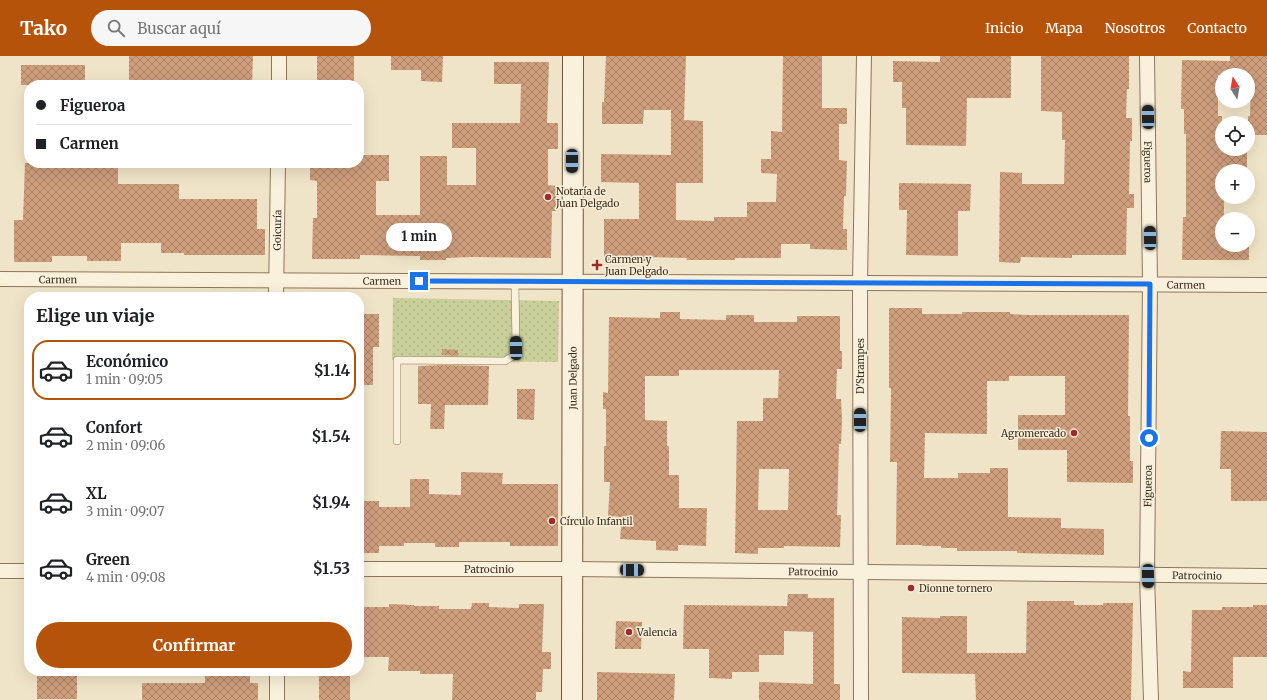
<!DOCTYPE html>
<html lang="es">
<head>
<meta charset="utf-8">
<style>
	:root { --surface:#fff; --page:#f6f6f6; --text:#202124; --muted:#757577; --line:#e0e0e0; --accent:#b45309 }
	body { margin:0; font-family:Merriweather,serif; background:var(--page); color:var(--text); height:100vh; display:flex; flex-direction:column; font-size:15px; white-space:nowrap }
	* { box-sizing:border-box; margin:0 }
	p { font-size:13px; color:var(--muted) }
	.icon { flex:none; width:22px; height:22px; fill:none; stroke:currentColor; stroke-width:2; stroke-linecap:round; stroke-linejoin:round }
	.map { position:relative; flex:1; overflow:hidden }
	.panel { position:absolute; left:24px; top:236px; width:340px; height:384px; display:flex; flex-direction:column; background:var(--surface); border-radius:16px; box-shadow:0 4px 16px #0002 }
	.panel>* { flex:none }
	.hud { position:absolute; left:24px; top:24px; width:340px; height:88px; border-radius:16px; box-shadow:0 4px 16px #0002; display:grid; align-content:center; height:88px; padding:0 12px; background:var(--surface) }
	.needle { width:26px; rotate:349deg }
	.controls { position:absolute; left:1215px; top:12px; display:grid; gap:8px }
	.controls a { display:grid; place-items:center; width:40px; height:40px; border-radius:50%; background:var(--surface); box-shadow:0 4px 16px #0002; font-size:20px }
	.end { position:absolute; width:18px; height:18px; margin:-9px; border:5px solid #1a73e8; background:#fff; box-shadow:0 0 0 2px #fff }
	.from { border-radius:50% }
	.bubble { position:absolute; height:28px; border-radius:14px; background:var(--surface); box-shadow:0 4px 16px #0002; font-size:13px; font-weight:700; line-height:28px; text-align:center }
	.car { position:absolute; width:12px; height:24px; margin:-12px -6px; border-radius:5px; box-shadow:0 0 3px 1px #0007; background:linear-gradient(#222 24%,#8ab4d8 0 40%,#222 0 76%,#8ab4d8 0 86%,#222 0) }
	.hud b { display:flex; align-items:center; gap:14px; height:38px; font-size:15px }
	.hud b+b { border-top:1px solid var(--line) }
	.hud i { width:10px; height:10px; background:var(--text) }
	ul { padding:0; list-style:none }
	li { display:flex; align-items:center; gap:12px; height:60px; margin:0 8px 6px; padding:0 4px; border:2px solid transparent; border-radius:16px }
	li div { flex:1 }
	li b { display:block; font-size:15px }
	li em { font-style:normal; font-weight:700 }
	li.active { border-color:var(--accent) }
	li>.icon { width:36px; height:36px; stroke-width:1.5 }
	h2 { padding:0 12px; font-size:18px; line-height:48px }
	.action { display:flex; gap:8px; margin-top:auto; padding:8px 12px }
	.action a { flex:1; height:46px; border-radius:24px; background:var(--accent); color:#fff; font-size:16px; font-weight:700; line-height:46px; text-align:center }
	header { display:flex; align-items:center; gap:24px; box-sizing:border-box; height:56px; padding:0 20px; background:var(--accent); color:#fff }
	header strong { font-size:19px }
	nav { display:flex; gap:22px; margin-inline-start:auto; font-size:14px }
	.search { width:280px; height:36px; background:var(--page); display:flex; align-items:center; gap:10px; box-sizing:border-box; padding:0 14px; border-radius:22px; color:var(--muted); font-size:15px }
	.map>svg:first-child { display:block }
	.garden { fill:url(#garden-dots) }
	.building { fill:url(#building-cross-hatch); fill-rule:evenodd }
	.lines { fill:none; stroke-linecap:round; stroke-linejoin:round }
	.lane-casing { stroke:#8d765c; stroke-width:8 }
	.street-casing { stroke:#8d765c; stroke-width:16 }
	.secondary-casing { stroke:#6f573f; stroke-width:22 }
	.lane { stroke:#faf1dc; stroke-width:7 }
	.street { stroke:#faf1dc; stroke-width:14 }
	.secondary { stroke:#faf1dc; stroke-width:20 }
	.route { stroke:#1a73e8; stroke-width:5 }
	.poi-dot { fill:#9e2a2b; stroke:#f7eed8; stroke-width:1.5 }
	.labels { text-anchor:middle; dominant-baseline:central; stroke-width:3; stroke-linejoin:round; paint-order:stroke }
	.street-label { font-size:10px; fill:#3d2e20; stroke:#f7eed8 }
	.poi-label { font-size:10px; fill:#3d2e20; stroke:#f7eed8; text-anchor:start }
</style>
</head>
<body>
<header>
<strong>Tako</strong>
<div class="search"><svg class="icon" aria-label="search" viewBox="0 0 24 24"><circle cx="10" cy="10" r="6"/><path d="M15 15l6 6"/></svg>Buscar aquí</div>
<nav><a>Inicio</a><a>Mapa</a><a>Nosotros</a><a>Contacto</a></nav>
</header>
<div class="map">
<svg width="1267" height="644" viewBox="0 0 1267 644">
	<defs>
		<pattern id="garden-dots" width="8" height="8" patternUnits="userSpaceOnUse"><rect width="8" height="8" fill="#c9cf9b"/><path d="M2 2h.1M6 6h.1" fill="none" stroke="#aeb285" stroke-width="1.8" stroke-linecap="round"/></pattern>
		<pattern id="building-cross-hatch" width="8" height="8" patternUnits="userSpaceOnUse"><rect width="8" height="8" fill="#cf9f7d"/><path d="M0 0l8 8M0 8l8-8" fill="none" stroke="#a98266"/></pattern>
	</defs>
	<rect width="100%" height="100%" fill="#f0e4c8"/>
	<path class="garden" d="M393 242 559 245 558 306 392 304Z"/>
	<path class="building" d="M129 0H253L252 29H162V28H129Z
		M317 0H354V26H317Z
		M391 0H443L442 26 421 25V14H391Z
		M606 0H686L684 64 703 65V127H676V164L714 165V161H747V146H776L777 118 761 117V103H771V75L782 76 783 0H822V52H847V68H839V104L847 105 846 140H844L843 173H847V194L810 193V188H781V202H735V204H686L687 202 646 201V205H604V163H639V127L601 126V98L671 99V54H644L643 68H602V46H604Z
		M940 0H1011V42H967L966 90 906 89V52H902V26H893V5L940 6Z
		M1041 0H1129V33H1127L1126 62H1132V85H1130L1129 138H1134V152H1127L1126 199H1072V202L1021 201 1020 207 999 206 1000 116 1022 117V128H1064L1065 84H1062V56L1041 55Z
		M1230 0H1267V79H1248V60H1250L1251 19H1218V60H1222V93H1247V115H1222V141H1224V163H1222V189H1249V204H1182L1183 161H1186V78H1184V53H1181L1182 4 1230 5Z
		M494 6H549L547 67H558V93H548V129L556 130V155H552L551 202 473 201 446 202V204H420V200L360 199V203H312L313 162H317V125L310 124V107H359V99H389V125H376V159H420V100H447V129H476V92H452V67H520L521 28H494Z
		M21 9H85V29H21Z
		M25 107H118V128H179V143H257V173H265V199H184V197H161V187H121V205H87V200H52V206H14V164H23Z
		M899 127 971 128 970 155H958V200L906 199 907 154H899Z
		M889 252H922V258H962V256H1010V258L1028 259H1129L1128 360H1130V405H1133V427L1067 426V394H1018V359H1065V320H1009V325H987V378L925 377 924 422H958V417H990V412H1008V461L1061 462V472L1104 473V499L1017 497V495H957V492H941V490H922V489H896L897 406H890L891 332H889Z
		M660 256H680V263L726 264V259H754V266H797V260H840V295H842V313H837L836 343H841L842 364 841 388H839L837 459H841L840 491 784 490V492H758V498L735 497 737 365H763V342H778L779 314H679V320H645V364L667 365V390H669V419H679V452H707L706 490 678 489V495L656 494V485L620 483 622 461 608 460 610 426H604V390H606V353H603V336L608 337 609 261 660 262ZM759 413H789L788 454H758Z
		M359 258H379V291H373V329H359Z
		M442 293 458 294V300L442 299Z
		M442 309 489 310 488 349H445L444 373H430L431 348H418V310Z
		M517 333H535L534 364 517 363Z
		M1221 375 1267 376V445H1231V413H1220Z
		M461 416 503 417 502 428H558V490H510V486H459V491H435V487H404V490H379V497H360L359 445H379V451H410V423H429V438L461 439Z
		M788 538H808V542H834V628H840V644H759V626L813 628V576L784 575V599H759V616H732V623L709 622V593H683L684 549 787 550Z
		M1027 545H1074V549H1103V547H1133L1131 644H976L975 618 902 617V561L940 562V560H967V597H1026Z
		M472 547H489V551L519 552V548H544L542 596H551V613H543L542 636H536V644H452L453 618H420V615H388L389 601H361L362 551H389V548L414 549V550H439V553H471Z
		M1253 549H1267V601H1233V632H1183V615L1191 616 1192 554H1222V551H1253Z
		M616 565 642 566 641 593H615Z
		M37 615H77V643H37Z
		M205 615H250V627H258V644H142V627H205Z
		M319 615H350V644H319Z
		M597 616 675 618 674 644H597Z"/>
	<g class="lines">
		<g class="lane-casing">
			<path id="lane" d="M397 385V304L505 305 513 300 516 292 515 226"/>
		</g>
		<g class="street-casing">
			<g id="street">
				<path id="s1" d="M1147 0 1150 228 1147 520 1151 644"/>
				<path d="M279 29V0"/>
				<path id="s2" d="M0 223 1267 229"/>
				<path id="s3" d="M276 241 278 107"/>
				<path id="s4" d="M359 513H572L1267 520"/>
				<path d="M0 515H29"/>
				<path d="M277 615V644"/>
				<path d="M861 644 860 226 864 0"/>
			</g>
		</g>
		<g class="secondary-casing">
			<g id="secondary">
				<path id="s5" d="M572 644 573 0"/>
			</g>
		</g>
		<use href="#lane" class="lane"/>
		<use href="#street" class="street"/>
		<use href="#secondary" class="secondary"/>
	</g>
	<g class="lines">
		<path class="route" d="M419 225 1150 228 1149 382"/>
	</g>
	<g class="poi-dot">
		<circle cx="548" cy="141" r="4"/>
		<path d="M595 203h4v4h4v4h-4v4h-4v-4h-4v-4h4z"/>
		<circle cx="1074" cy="377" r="4"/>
		<circle cx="552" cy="465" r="4"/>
		<circle cx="911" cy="532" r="4"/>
		<circle cx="629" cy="576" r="4"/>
	</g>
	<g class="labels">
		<g class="street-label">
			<text stroke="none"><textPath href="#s1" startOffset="106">Figueroa</textPath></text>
			<text stroke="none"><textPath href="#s3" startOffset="67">Goicuría</textPath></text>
			<text stroke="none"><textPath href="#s2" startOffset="58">Carmen</textPath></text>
			<text stroke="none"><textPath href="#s2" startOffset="382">Carmen</textPath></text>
			<text stroke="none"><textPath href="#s2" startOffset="1186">Carmen</textPath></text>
			<text transform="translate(860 310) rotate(-90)">D'Strampes</text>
			<text stroke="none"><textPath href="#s5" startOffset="322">Juan Delgado</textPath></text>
			<text transform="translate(1148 430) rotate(-89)">Figueroa</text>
			<text stroke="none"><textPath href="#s4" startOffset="130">Patrocinio</textPath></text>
			<text stroke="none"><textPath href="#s4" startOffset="454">Patrocinio</textPath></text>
			<text stroke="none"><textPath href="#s4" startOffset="838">Patrocinio</textPath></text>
		</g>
		<g class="poi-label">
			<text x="556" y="135">Notaría de<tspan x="556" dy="12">Juan Delgado</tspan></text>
			<text x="605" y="203">Carmen y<tspan x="605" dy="12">Juan Delgado</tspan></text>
			<text x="1066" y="377" text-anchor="end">Agromercado</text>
			<text x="560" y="465">Círculo Infantil</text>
			<text x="919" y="532">Dionne tornero</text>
			<text x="637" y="576">Valencia</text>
		</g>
	</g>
</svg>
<div class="controls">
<a><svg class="needle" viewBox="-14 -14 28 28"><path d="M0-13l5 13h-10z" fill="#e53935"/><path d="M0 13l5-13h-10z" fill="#757577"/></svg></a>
<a><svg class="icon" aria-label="locate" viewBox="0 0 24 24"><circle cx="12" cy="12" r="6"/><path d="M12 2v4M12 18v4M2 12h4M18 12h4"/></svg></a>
<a>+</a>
<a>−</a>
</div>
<i class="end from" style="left:1149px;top:382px"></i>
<i class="end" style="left:419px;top:225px"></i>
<div class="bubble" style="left:386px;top:167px;width:66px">1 min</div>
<i class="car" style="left:1148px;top:61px;rotate:359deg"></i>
<i class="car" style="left:572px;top:105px;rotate:180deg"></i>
<i class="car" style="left:1150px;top:182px;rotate:359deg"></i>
<i class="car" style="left:516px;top:292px;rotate:359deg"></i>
<i class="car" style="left:860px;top:364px;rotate:0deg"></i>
<i class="car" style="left:632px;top:514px;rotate:91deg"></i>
<i class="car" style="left:1148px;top:520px;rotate:179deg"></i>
<div class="hud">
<b><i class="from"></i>Figueroa</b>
<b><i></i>Carmen</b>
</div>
<section class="panel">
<h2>Elige un viaje</h2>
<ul>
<li class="active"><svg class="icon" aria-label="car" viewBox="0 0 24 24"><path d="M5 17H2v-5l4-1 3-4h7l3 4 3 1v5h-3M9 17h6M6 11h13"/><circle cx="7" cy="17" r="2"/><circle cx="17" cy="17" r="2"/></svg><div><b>Económico</b><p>1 min · 09:05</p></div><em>$1.14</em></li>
<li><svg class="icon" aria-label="car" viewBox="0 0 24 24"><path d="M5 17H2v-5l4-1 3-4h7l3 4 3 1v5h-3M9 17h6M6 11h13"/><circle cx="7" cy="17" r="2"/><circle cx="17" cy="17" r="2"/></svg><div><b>Confort</b><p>2 min · 09:06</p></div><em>$1.54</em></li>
<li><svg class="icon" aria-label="car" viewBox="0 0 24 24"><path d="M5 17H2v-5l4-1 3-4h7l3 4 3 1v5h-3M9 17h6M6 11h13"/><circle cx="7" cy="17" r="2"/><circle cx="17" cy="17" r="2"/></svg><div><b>XL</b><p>3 min · 09:07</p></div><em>$1.94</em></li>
<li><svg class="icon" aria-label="car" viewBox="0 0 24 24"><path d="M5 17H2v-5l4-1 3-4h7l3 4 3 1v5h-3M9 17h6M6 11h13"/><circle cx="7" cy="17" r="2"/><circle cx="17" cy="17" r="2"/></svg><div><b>Green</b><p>4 min · 09:08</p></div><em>$1.53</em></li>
</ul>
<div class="action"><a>Confirmar</a></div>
</section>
</div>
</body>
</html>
